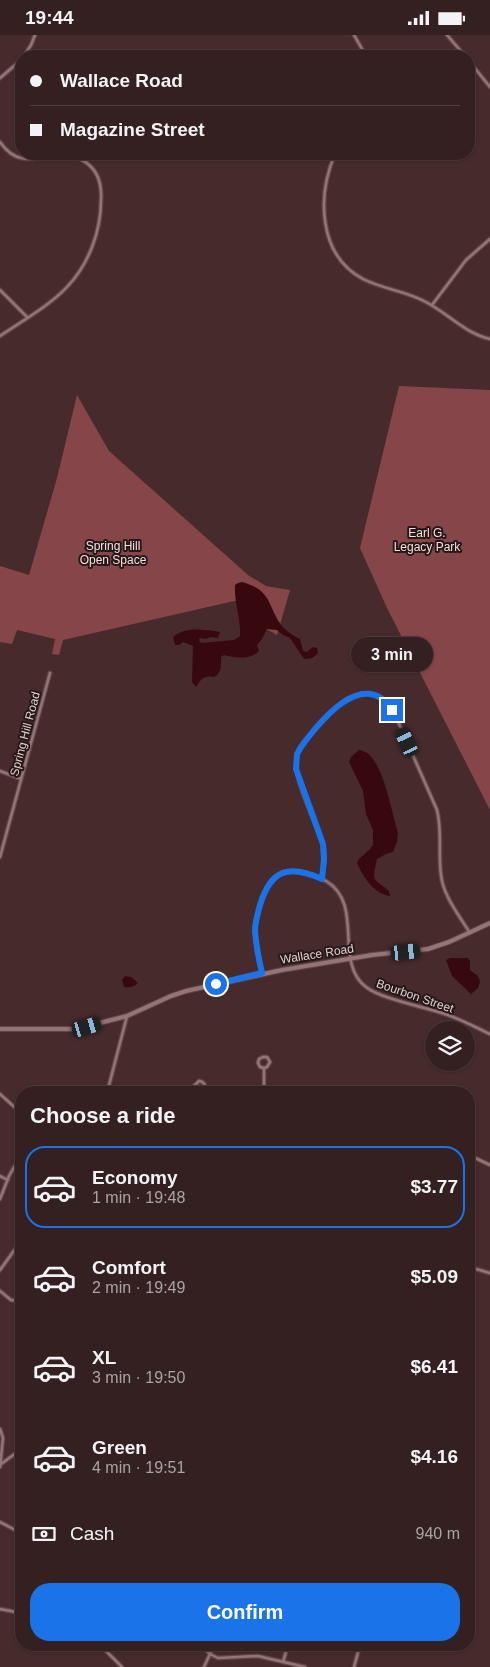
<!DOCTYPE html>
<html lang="en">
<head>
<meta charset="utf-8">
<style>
	:root { --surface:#352021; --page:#402d2e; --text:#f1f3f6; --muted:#aaa3a5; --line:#4f3e3f; --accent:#1a73e8 }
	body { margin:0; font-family:Arial,sans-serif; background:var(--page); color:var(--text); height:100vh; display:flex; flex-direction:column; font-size:19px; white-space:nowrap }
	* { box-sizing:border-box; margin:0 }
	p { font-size:16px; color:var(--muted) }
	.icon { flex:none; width:28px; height:28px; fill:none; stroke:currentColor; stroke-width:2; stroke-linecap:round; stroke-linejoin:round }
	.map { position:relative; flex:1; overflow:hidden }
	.panel { position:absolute; left:15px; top:1051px; width:460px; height:565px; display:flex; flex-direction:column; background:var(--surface); border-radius:20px; box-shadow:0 1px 4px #0004,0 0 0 1px var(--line) }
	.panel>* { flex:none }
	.hud { position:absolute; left:15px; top:15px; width:460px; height:110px; border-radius:20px; box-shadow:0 1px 4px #0004,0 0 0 1px var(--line); display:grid; align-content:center; height:110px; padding:0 15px; background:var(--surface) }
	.buttons { position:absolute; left:425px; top:986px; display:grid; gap:10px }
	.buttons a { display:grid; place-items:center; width:50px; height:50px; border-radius:50%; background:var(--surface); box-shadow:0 1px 4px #0004,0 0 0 1px var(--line); font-size:25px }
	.end { position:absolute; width:22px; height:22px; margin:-11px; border:6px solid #1a73e8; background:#fff; box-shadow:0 0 0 2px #fff }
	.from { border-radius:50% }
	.bubble { position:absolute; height:35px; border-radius:18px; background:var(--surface); box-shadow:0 1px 4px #0004,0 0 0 1px var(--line); font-size:16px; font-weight:700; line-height:35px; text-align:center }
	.car { position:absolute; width:15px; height:30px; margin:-15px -8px; border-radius:6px; box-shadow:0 0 4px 1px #0007; background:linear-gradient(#222 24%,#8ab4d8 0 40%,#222 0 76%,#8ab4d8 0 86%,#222 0) }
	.hud b { display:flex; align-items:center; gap:18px; height:48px; font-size:19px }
	.hud b+b { border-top:1px solid var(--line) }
	.hud i { width:12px; height:12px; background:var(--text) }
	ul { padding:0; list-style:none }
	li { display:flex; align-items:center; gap:15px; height:82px; margin:0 10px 8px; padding:0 5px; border:2px solid transparent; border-radius:20px }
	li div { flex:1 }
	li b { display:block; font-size:19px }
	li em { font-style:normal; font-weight:700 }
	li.current { border-color:var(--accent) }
	li>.icon { width:45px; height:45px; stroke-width:1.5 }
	h2 { padding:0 15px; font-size:22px; line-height:60px }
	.pay { display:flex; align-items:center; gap:12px; height:55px; padding:0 15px; font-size:19px }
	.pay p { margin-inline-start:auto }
	.button { display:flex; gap:10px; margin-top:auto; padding:10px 15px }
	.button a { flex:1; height:58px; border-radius:20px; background:var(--accent); color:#fff; font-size:20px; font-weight:700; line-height:58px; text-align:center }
	.status { display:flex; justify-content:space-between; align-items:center; height:35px; padding:0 25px; background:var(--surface); direction:ltr }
	.status svg { height:14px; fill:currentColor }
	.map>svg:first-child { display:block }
	.green { fill:#864549 }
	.water { fill:#38080f }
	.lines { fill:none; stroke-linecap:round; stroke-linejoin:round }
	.minor-casing { stroke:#5f4749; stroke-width:5 }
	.tertiary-casing { stroke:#5f4749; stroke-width:6 }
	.minor { stroke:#967475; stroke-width:2.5 }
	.tertiary { stroke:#967475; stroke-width:4 }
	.route { stroke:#1a73e8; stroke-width:6 }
	.labels { text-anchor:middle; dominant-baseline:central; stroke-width:4; stroke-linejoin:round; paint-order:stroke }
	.park-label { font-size:12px; fill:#f8dddd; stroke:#251818 }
	.street-label { font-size:12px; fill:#e1cece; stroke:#251818 }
</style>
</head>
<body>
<div class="status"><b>19:44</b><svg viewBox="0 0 49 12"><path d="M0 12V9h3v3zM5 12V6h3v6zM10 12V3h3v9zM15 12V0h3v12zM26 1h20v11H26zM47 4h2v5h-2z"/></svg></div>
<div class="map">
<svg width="490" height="1632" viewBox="0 0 490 1632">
	<rect width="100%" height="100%" fill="#472b2c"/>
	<path class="green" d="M399 351 490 355V775L387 573 360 513Z
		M77 360 109 416 248 540 266 551 290 555 277 600 252 586 243 564 63 605 59 620 52 619 55 604 17 595 12 609 0 607V531L29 540 57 443Z"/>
	<path class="water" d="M242 547C270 555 267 567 279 587 284 595 292 600 300 604L303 616 307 617 313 612 317 613 318 618C314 623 310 624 304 624L290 603 283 600 277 595 267 594 262 604 257 610 259 616C251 625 235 623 224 620L221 622C221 630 222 638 214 642 204 640 201 644 196 652L192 647 193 611 183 607 179 610H175L173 602C186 591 205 595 220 597L218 603 211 602 206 604 200 603 199 605 201 608 234 605 240 601C241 584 234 567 235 550L238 548Z
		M359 715C364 716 369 718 372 723 385 738 392 778 398 798L397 807 393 817 386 819 377 824C372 848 372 842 389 856L390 861C374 859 363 842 357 828L359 824 370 814 373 810V795L366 779 363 756 349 727 351 722Z
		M450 923H468L470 926V935L478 941 480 946 478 953 471 959 452 941 446 925Z
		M125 941 131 942 138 948C134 952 130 953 124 952L122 945Z"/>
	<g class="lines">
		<g class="minor-casing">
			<path id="minor" d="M354 0 366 21
				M447 0 465 21
				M24 21 31 10 35 0
				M469 26 490 52
				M0 43 21 25
				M0 107C24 142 52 110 80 124 97 132 102 148 101 165 101 196 89 229 67 252 49 271 22 286 0 301
				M335 119C317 161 318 220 363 244 383 254 405 256 424 266 448 278 464 298 490 304
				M0 255 27 282
				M432 270 466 225 490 204
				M0 736 21 744
				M0 822 50 638
				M322 844C324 832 326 821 323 810 317 787 289 739 298 718 302 707 313 697 321 688 331 677 342 664 357 660 372 656 384 662 393 675L437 775C443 799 437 823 442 846 446 864 460 882 470 898
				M262 938C259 924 255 908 255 893 255 885 258 878 260 871 268 845 276 832 305 838 312 840 319 842 326 846 365 869 333 927 366 952 381 964 425 972 445 979 460 984 475 992 490 999
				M107 1058 127 981
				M197 1058 194 1055V1051L199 1046C203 1046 206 1050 205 1054L201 1058
				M264 1058V1033L260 1032 258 1028 259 1024 263 1022H267L270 1027 267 1032 264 1033
				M0 1059 21 1078
				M469 1120 490 1130
				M0 1141 8 1145
				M0 1164 9 1141 21 1120
				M469 1232 490 1238
				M0 1235 21 1206
				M469 1243 471 1233
				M0 1256 11 1265 21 1266
				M0 1394 3 1403 0 1432
				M1 1429 16 1418 21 1417
				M0 1487 21 1498
				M0 1574 21 1578
				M100 1610 122 1632
				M201 1610 210 1619 218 1623 258 1621 305 1632
				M283 1627 288 1610
				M204 1632 214 1610
				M354 1632 360 1610"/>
		</g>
		<g class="tertiary-casing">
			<path id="tertiary" d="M0 994H76L127 981 171 961 186 956 282 935 372 920 428 914 449 907 490 888"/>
		</g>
		<use href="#minor" class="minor"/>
		<use href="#tertiary" class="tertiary"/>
	</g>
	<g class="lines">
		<path class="route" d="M216 949 262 938C259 925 256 910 255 896 255 887 258 878 260 870 271 834 289 829 322 844L324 824 323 809 296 734 297 719 301 712C319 687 364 631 392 675"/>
	</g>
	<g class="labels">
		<g class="park-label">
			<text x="427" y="498">Earl G.<tspan x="427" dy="14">Legacy Park</tspan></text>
			<text x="113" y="511">Spring Hill<tspan x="113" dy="14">Open Space</tspan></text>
		</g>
		<g class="street-label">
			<text transform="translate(25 699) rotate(-75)">Spring Hill Road</text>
			<text transform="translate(317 919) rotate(-9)">Wallace Road</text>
			<text transform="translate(415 961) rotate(19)">Bourbon Street</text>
		</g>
	</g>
</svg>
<div class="buttons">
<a><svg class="icon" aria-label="layers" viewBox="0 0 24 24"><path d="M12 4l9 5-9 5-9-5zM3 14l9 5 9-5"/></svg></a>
</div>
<i class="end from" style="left:216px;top:949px"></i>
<i class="end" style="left:392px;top:675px"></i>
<div class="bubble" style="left:351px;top:602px;width:82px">3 min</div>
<i class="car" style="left:407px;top:707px;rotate:335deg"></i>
<i class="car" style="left:406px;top:917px;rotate:84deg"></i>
<i class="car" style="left:87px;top:992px;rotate:74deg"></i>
<div class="hud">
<b><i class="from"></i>Wallace Road</b>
<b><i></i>Magazine Street</b>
</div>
<section class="panel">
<h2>Choose a ride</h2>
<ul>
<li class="current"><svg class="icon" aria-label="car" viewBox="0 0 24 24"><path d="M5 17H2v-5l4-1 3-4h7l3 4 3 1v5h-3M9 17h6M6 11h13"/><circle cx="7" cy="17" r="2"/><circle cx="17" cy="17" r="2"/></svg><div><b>Economy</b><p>1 min · 19:48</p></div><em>$3.77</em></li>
<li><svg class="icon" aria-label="car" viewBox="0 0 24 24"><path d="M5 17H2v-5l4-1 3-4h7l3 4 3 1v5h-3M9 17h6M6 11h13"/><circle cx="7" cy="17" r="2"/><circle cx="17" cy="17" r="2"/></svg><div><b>Comfort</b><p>2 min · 19:49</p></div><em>$5.09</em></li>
<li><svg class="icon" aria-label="car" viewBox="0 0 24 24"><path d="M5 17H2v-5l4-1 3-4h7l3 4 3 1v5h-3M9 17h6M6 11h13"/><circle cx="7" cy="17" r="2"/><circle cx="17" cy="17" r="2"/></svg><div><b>XL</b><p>3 min · 19:50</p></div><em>$6.41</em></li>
<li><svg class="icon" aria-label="car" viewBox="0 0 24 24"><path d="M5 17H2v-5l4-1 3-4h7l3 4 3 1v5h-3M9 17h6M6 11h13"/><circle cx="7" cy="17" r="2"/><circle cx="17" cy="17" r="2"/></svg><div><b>Green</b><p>4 min · 19:51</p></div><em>$4.16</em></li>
</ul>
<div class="pay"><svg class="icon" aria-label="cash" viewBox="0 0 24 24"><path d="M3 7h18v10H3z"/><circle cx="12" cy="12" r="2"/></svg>Cash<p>940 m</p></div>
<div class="button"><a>Confirm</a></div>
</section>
</div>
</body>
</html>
